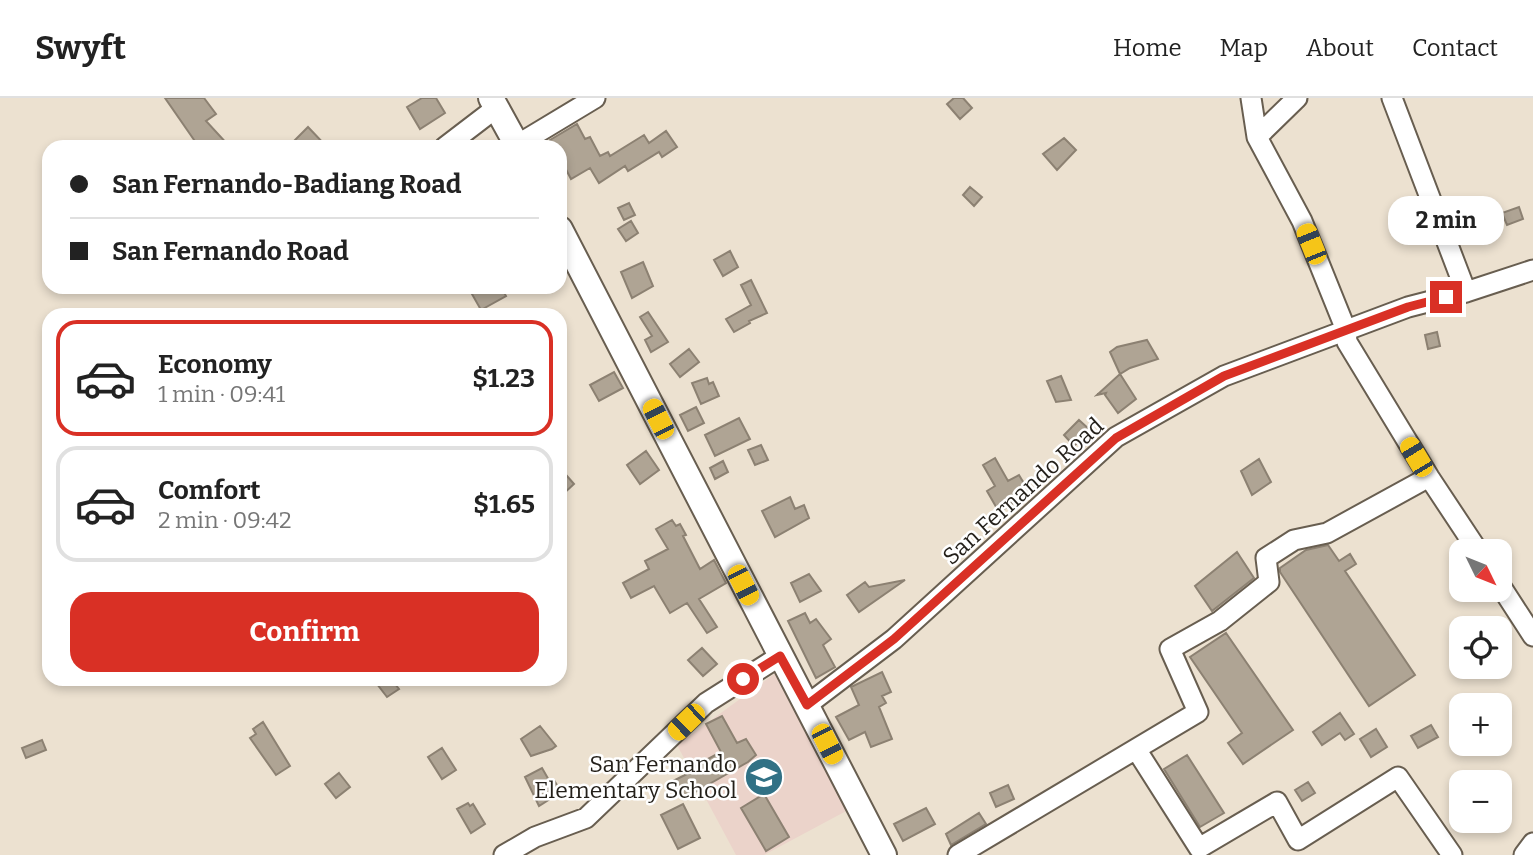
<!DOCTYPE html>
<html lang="en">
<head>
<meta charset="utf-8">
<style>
	:root { --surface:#fff; --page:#f6f6f6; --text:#222; --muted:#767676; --line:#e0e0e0; --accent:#d93025 }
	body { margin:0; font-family:Bitter,serif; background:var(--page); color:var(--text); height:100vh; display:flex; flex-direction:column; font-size:26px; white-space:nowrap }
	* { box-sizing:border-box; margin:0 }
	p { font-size:23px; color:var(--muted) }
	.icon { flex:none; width:38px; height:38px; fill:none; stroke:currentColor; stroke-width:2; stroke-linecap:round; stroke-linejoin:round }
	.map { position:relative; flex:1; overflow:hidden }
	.sheet { position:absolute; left:42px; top:210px; width:525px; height:378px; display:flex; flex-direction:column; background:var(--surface); border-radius:21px; box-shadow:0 4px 10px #0003 }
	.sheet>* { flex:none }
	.top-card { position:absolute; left:42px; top:42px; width:525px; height:154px; border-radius:21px; box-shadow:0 4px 10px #0003; display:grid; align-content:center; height:154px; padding:0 28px; background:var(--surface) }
	.needle { width:46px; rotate:133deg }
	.fabs { position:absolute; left:1449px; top:441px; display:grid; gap:14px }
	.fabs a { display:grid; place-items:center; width:63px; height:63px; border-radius:14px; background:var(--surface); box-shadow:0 4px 10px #0003; font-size:35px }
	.end { position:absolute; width:32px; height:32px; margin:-16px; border:9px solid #d93025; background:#fff; box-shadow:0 0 0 4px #fff }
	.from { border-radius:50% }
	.bubble { position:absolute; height:49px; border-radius:21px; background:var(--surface); box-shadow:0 4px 10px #0003; font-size:23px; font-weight:700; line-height:49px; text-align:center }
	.car { position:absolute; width:21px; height:42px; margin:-21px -10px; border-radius:9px; box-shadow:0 0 5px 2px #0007; background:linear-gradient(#f5c518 24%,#345 0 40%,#f5c518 0 76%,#345 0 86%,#f5c518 0) }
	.top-card b { display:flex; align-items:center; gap:24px; height:66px; font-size:26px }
	.top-card b+b { border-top:2px solid var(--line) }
	.top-card i { width:18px; height:18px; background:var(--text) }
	ul { padding:12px 0 0; list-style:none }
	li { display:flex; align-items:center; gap:21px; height:116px; margin:0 14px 10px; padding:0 14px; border:4px solid var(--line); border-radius:21px }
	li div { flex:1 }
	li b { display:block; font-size:26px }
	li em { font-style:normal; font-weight:700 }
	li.current { border-color:var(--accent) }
	li>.icon { width:63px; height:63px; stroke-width:1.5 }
	.button { display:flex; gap:14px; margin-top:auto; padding:14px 28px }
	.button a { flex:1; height:80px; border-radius:21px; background:var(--accent); color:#fff; font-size:28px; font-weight:700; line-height:80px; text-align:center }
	header { display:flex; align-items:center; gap:42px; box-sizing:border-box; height:98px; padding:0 35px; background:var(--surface); border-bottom:2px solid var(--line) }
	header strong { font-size:33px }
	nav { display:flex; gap:38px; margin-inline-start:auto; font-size:24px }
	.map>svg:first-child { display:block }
	.education { fill:#ebd3ca }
	.building { fill:#afa494; stroke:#8c8172; stroke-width:2 }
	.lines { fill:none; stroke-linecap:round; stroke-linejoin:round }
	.minor-casing { stroke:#685e50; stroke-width:23 }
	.major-casing { stroke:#685e50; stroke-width:28 }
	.minor { stroke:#fff; stroke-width:19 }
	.major { stroke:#fff; stroke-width:24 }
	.route { stroke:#d93025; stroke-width:9 }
	.labels { text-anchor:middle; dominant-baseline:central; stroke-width:5; stroke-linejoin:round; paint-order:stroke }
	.street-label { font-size:23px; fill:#231f19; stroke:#fff }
	.poi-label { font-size:23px; fill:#231f19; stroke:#fff; text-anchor:end }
</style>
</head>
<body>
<header>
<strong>Swyft</strong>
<nav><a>Home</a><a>Map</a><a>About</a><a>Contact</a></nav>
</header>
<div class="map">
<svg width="1533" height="757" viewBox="0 0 1533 757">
	<rect width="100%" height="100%" fill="#ece1d0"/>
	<path class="education" d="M777 574 850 711 764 757H736L677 647Z"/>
	<path class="building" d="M165 0H204L216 16 206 23 230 49H199Z
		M422 0H436L445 15 420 31 407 9Z
		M954 0H963L972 10 960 21 947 6Z
		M577 26 585 41 590 39 600 58 608 54 610 58 644 37 649 45 666 33 677 49 662 59 659 54 628 73 625 68 599 85 590 70 571 81 560 60V49H554L550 42Z
		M308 29 327 49H300L294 43Z
		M1064 40 1076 52 1057 72 1043 56Z
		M970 89 982 99 974 108 963 97Z
		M629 105 635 117 624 122 618 110Z
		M1519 109 1523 121 1507 127 1502 115Z
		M631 123 638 135 626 143 618 131Z
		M730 153 738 169 723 178 714 162Z
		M643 164 653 188 632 200 621 174Z
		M751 182 767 215 749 223 750 225 734 234 726 221 751 207 741 187Z
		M468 189H501L506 198 481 212Z
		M648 214 668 244 651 254 645 242 652 238 640 219Z
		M1437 234 1440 248 1428 251 1425 237Z
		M1147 242 1158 261 1130 270 1120 276 1110 254 1117 249Z
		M689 251 699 264 680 279 670 266Z
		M614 274 623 290 599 303 590 287Z
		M1120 276 1136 301 1118 315 1105 297 1106 295 1097 297Z
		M1061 278 1071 302 1056 304 1047 283Z
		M707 280 709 286 713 284 719 298 701 306 692 285Z
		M696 309 704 325 688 333 680 317Z
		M739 320 750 341 715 358 705 337Z
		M1079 322 1090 332 1074 348 1064 337Z
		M761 347 768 362 755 367 748 352Z
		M646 353 659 372 640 386 627 367Z
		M995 360 1008 383 1019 377 1028 392 1010 402 1012 406 999 414 987 393 995 388 983 367Z
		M1259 361 1271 384 1252 397 1241 373Z
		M723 363 728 374 715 381 710 370Z
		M560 370 574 386 560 399Z
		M790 399 795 411 804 407 809 420 775 439 762 413Z
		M672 422 676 428 680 426 686 437 683 438 700 471 714 462 726 485 699 501 717 529 707 535 687 505 670 515 654 488 631 500 623 485 649 471 645 463 668 451 656 431Z
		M1328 447 1339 463 1350 456 1356 466 1345 473 1415 577 1369 608 1280 474V470L1306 452Z
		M1237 454 1254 480 1212 513 1195 488Z
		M809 476 821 493 800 504 791 485Z
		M905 482 859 514 847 497 865 484 869 489Z
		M805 515 810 525 816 521 831 541 823 547 835 569 816 580 788 523Z
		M1226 535 1293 632 1243 666 1228 645 1242 635 1190 559Z
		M702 550 717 566 703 578 688 562Z
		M882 574 891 594 882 598 886 605 879 609 892 641 871 649 865 634 849 642 836 619 859 607 851 589Z
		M384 581H391L399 591 387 599 377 586Z
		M1340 615 1354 636 1345 642 1340 635 1322 647 1313 634Z
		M722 618 737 645 746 641 756 657 748 664 683 701 673 683 693 673 691 670 721 654 706 626Z
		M263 624 290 668 276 677 250 640 256 636 253 631Z
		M1431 627 1438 639 1418 650 1411 638Z
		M540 628 556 648 552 651 531 658 521 641Z
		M1376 631 1387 649 1371 659 1360 641Z
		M42 642 46 652 26 660 22 650Z
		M442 650 456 672 442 681 428 659Z
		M1187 657 1224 715 1200 729 1164 671Z
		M542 670 550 684 554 682 561 694 539 708 525 679Z
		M339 675 350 689 336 700 325 686Z
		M1308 684 1315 695 1302 703 1295 692Z
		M1008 687 1014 701 996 709 990 695Z
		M764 696 789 739 766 753 741 710Z
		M468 705 470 708 473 706 485 726 471 735 457 711Z
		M683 706 700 740 678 751 661 717Z
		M926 710 935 726 903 743 894 726Z
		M979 715 986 726 951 747 946 736Z"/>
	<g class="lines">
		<g class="minor-casing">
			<path id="minor" d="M1251 0 1257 39 1302 123 1346 232 1347 244 1429 379 1478 453
				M1392 0 1466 194
				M1257 39 1297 0
				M517 47 595 0
				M445 49 496 10
				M1500 487 1533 538
				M807 607 894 541 1116 339 1224 278 1408 209 1466 194 1533 172
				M1136 651 1199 750 1277 704 1298 742 1398 679 1452 757
				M504 757 535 739 586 720 706 605 780 558
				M958 757 1198 614 1170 551 1220 523 1269 484 1266 460 1294 442 1327 435 1429 379
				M1524 757 1533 745"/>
		</g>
		<g class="major-casing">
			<path id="major" d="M491 0 518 49
				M560 131 884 757"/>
		</g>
		<use href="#minor" class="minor"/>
		<use href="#major" class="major"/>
	</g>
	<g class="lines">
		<path class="route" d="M743 581 780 558 807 607 894 541 1116 340 1224 278 1408 209 1446 199"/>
	</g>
	<defs>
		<g id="school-disc" transform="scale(2.0125)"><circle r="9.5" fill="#317185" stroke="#fff"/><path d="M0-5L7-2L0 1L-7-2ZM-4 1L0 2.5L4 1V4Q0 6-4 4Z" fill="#fff"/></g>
	</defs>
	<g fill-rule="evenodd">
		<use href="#school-disc" x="764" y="679"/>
	</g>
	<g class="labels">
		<g class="street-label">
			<text transform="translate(1023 393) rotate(-42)">San Fernando Road</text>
		</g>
		<g class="poi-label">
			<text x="737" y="666">San Fernando<tspan x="737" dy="26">Elementary School</tspan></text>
		</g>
	</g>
</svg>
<div class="fabs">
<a><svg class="needle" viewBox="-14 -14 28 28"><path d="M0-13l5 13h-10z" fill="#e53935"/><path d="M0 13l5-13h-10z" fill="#767676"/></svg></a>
<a><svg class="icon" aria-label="locate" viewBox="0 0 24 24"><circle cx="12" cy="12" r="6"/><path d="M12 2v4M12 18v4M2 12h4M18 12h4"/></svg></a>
<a>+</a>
<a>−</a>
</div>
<i class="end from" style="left:743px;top:581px"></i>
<i class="end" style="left:1446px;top:199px"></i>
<div class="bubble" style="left:1388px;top:98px;width:116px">2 min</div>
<i class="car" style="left:1311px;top:146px;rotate:338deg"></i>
<i class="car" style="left:658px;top:321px;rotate:333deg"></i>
<i class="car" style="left:1416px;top:359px;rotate:329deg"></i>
<i class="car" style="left:743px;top:487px;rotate:153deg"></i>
<i class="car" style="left:686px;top:624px;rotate:226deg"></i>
<i class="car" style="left:827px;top:646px;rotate:153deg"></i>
<div class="top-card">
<b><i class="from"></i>San Fernando-Badiang Road</b>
<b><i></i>San Fernando Road</b>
</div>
<section class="sheet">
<ul>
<li class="current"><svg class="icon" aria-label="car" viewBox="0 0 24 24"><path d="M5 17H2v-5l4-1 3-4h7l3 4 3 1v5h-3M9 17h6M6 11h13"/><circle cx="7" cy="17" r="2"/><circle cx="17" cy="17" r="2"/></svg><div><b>Economy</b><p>1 min · 09:41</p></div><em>$1.23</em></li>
<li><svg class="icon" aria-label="car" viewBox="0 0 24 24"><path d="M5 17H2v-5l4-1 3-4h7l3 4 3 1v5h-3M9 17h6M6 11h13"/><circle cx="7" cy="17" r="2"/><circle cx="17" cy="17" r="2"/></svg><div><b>Comfort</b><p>2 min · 09:42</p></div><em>$1.65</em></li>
</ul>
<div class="button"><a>Confirm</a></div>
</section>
</div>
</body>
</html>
